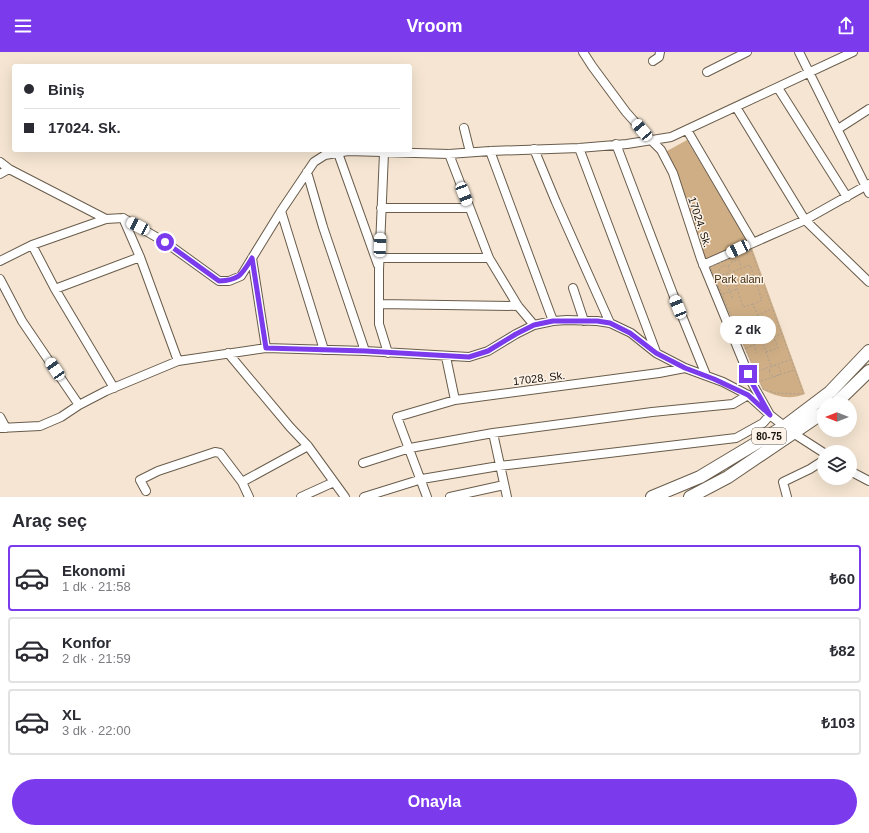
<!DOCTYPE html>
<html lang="tr">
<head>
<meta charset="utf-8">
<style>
	:root { --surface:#fff; --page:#f2f2f3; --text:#2b2b33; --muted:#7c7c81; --line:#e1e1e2; --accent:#7c3aed }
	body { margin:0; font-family:Arial,sans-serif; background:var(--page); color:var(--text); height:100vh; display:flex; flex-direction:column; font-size:15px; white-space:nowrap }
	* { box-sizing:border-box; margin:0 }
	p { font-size:13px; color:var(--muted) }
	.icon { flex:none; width:22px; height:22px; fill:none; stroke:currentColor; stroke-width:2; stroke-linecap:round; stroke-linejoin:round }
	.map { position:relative; height:445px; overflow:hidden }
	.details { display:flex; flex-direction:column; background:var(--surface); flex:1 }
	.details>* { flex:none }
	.top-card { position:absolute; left:12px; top:12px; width:400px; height:88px; border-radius:4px; box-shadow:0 4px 16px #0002; display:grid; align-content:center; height:88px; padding:0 12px; background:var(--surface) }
	.needle { width:26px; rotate:270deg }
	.controls { position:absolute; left:817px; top:345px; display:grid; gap:8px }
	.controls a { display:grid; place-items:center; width:40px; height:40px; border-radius:50%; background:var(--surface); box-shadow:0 4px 16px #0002; font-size:20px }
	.end { position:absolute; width:18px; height:18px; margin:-9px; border:5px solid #7c3aed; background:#fff; box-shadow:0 0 0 2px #fff }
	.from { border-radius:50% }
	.bubble { position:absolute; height:28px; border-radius:14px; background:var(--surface); box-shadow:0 4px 16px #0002; font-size:13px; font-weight:700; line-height:28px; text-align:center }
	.car { position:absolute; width:12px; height:24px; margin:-12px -6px; border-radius:5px; box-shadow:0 0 3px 1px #0007; background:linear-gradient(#fff 24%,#345 0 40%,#fff 0 76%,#345 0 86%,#fff 0) }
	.top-card b { display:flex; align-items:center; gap:14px; height:38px; font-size:15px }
	.top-card b+b { border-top:1px solid var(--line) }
	.top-card i { width:10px; height:10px; background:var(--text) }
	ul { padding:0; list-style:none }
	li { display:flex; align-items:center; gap:12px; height:66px; margin:0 8px 6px; padding:0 4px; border:2px solid var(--line); border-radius:4px }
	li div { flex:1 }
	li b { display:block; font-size:15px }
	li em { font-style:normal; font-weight:700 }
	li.on { border-color:var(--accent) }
	li>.icon { width:36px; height:36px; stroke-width:1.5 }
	h2 { padding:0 12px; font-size:18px; line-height:48px }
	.cta { display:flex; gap:8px; margin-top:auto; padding:8px 12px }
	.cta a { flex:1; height:46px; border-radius:24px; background:var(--accent); color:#fff; font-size:16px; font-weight:700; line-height:46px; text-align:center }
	header { display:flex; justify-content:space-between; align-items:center; height:52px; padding:0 12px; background:var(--accent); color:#fff; font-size:18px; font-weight:700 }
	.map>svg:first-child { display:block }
	.green { fill:#cfae85 }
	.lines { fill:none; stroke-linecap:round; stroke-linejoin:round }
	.minor-casing { stroke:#695c4b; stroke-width:10 }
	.highway-casing { stroke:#695c4b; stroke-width:14 }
	.path { stroke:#aca091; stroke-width:1; stroke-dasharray:2 2; stroke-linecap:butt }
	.minor { stroke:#fff; stroke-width:8 }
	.highway { stroke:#fff; stroke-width:12 }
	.route { stroke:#7c3aed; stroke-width:5 }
	.labels { text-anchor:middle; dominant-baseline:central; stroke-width:3; stroke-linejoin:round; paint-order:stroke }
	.shield { fill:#fdf3e8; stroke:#5d564e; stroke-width:1 }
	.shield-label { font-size:10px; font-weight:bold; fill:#18130c }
	.street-label { font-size:11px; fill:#18130c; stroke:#fdf3e8 }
	.park-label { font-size:11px; fill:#422c0d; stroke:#fdf3e8 }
</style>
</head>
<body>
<header><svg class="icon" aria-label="menu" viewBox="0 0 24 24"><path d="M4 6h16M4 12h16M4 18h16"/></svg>Vroom<svg class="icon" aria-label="share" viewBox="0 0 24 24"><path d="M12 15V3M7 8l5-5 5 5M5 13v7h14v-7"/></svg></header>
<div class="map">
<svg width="869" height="445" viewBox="0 0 869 445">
	<rect width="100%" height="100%" fill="#f5e5d2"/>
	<path class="green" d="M687 88 748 191 706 209 688 160 675 118 667 99Z
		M752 196 805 342C789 348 778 345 763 338L708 214Z"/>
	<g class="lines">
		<g class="minor-casing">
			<path id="minor" d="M799 0 869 141
				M653 9 659 5 660 0
				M707 20 747 0
				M778 36 847 145
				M736 55 805 168 869 230
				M464 76 470 100
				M838 77 869 57
				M687 78 752 189 749 192
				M616 92 673 242 706 323
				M579 96 656 300
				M534 97 556 150 610 271
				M490 99 553 269
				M338 101 378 213
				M384 101 379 218V272L388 301
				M449 102 489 206 518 254 534 273
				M0 110 9 117 106 167
				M307 120 323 175 365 299
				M0 122 9 117
				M381 156H469
				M281 159 324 298
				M123 166 140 205 178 309
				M32 193 55 237 114 336
				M252 206 266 296
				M380 206H489
				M0 209 32 193 106 167 123 166 165 190 219 229H229L241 224 281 159 314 110 325 103 348 99 449 102 490 99 579 96 627 92 671 85 853 0
				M703 213 805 168 869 132
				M0 227 22 269 79 353
				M573 236 584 269
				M55 237 140 205
				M379 252 518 254
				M228 301 290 375 308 394 345 445
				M446 305 455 348
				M0 365 6 376
				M0 376 40 374 61 365 79 353 106 339 178 309 266 296 365 299 469 305 488 299 516 282 534 273 553 269 567 268 597 269 610 271 631 281 656 301 685 316 723 330 748 343 770 363 793 381 824 401
				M493 381 507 445
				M363 411 410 396 493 381 652 360 733 352 748 343
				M850 419 869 429
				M242 430 308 394
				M146 439 140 428 158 419 215 400 220 401 242 430 249 445
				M301 445 334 430
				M364 445 422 427 499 414 736 386 763 371 770 363 752 331 701 207 673 121 661 98 650 87 626 60 592 14 583 0
				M427 445 397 365 455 348 659 321 685 316
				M450 445 504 433
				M787 445 783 430 810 417 824 408"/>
		</g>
		<g class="highway-casing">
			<path id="highway" d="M835 352 869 319
				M652 445 700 425 785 374 830 340 869 299
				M690 445 728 425 824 360"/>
		</g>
		<path class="path" d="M751 198 803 340 802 342 775 341 763 337 710 215Z
			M728 214 730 218 729 221 722 223 720 221 719 218C722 214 723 213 728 214L732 210 739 208 741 215
			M727 233 733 247
			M723 242 737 237
			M753 252 743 255 732 220 750 213 762 248 753 252 763 276
			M736 274 771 257
			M750 285 757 301
			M774 285 781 282
			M746 296 762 290
			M766 300 778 296 769 274 758 277 771 314
			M769.5 319a5.5 5.5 0 1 1 11 0a5.5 5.5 0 1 1-11 0Z
			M755 320 790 308
			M761 329 794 318"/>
		<use href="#minor" class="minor"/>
		<use href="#highway" class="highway"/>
	</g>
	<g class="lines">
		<path class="route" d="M165 190 219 229C240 228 242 222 252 206L266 296 365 299 469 305 488 299 516 282 534 273 553 269H597L610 271 630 281 656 301 685 316 714 327 748 343 770 363 752 331 748 322"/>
	</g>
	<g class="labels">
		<rect class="shield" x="752" y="376" width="34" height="16" rx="3"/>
		<g class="shield-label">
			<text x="769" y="384">80-75</text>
		</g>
		<g class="street-label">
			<text transform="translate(700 170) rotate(72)">17024. Sk.</text>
			<text transform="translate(539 326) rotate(-7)">17028. Sk.</text>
		</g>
		<g class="park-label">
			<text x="739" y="227">Park alanı</text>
		</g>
	</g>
</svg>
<div class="controls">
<a><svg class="needle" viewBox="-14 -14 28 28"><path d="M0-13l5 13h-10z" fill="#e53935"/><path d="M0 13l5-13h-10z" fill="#7c7c81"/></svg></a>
<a><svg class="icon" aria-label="layers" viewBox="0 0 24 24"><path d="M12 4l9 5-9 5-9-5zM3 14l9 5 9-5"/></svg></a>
</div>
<i class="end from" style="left:165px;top:190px"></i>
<i class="end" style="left:748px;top:322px"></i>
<div class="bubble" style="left:720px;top:264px;width:56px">2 dk</div>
<i class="car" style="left:642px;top:78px;rotate:320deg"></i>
<i class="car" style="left:464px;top:142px;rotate:159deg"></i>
<i class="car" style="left:138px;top:174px;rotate:297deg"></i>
<i class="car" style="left:380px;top:193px;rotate:2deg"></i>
<i class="car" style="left:738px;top:197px;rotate:245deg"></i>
<i class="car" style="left:678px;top:255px;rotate:338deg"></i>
<i class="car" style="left:55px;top:317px;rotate:326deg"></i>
<div class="top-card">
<b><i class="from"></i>Biniş</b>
<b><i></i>17024. Sk.</b>
</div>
</div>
<section class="details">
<h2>Araç seç</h2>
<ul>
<li class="on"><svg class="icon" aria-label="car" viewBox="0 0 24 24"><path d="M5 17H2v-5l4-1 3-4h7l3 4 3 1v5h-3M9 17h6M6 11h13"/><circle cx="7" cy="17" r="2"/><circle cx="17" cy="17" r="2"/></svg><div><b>Ekonomi</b><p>1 dk · 21:58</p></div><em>₺60</em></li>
<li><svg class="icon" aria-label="car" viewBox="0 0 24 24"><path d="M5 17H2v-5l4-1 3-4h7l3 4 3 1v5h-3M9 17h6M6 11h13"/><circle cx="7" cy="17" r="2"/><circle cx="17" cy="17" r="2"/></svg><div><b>Konfor</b><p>2 dk · 21:59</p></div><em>₺82</em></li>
<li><svg class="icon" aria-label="car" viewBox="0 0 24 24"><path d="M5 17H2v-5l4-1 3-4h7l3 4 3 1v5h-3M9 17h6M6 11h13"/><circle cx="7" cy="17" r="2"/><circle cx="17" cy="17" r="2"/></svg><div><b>XL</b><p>3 dk · 22:00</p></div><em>₺103</em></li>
</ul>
<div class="cta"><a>Onayla</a></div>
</section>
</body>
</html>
